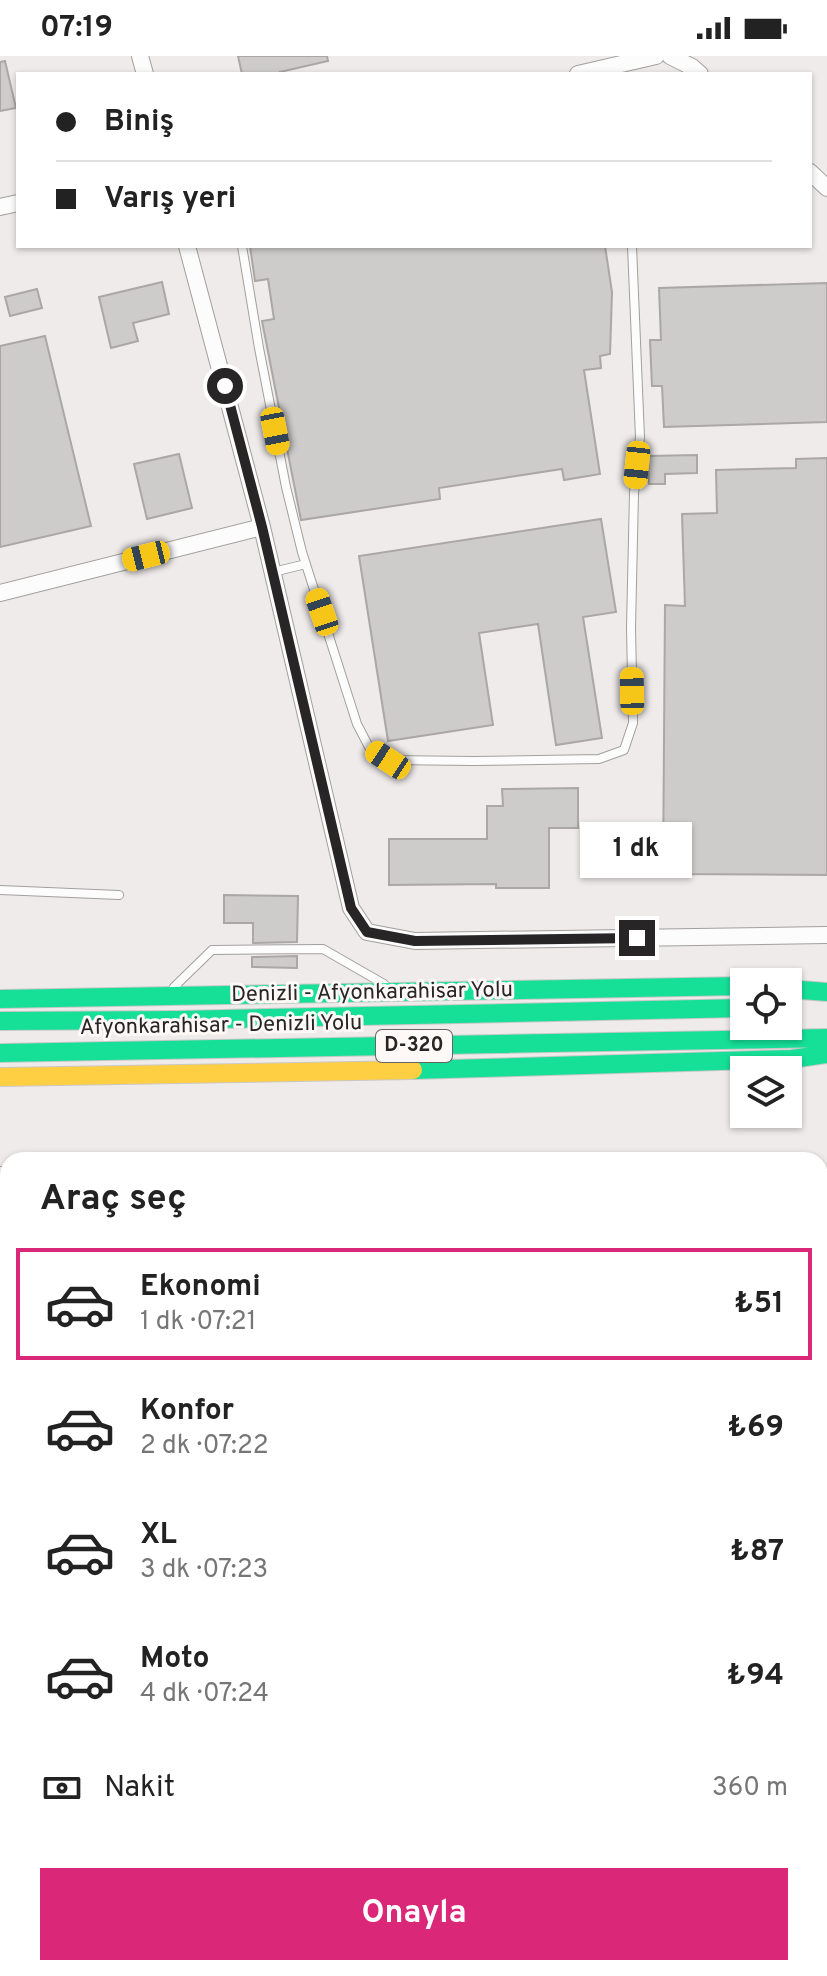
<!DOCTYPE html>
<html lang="tr">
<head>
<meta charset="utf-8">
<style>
	:root { --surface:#fff; --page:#f2f2f2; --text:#222; --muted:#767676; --line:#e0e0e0; --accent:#db2777 }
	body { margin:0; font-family:Overpass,sans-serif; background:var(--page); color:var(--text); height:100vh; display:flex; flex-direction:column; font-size:30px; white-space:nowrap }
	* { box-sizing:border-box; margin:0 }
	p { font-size:26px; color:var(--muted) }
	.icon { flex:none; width:44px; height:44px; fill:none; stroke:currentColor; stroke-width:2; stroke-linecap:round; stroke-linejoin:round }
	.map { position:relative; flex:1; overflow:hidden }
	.details { position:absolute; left:0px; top:1096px; width:828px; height:824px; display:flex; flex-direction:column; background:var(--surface); border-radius:24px 24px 0 0; box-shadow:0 2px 6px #0004 }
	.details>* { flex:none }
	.top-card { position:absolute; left:16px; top:16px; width:796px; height:176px; border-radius:0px; box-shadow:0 2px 6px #0004; display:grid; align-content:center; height:176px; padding:0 40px; background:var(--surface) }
	.controls { position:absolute; left:730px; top:912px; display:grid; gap:16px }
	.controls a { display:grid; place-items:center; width:72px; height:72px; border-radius:0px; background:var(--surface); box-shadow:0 2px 6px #0004; font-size:40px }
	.end { position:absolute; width:36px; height:36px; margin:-18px; border:10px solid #272525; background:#fff; box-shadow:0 0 0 4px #fff }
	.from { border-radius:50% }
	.bubble { position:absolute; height:56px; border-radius:0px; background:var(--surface); box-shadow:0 2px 6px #0004; font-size:26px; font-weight:700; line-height:56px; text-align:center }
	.car { position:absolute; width:24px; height:48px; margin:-24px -12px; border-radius:10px; box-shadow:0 0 6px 2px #0007; background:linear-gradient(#f5c518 24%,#345 0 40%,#f5c518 0 76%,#345 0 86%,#f5c518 0) }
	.top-card b { display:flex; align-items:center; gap:28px; height:76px; font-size:30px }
	.top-card b+b { border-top:2px solid var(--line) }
	.top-card i { width:20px; height:20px; background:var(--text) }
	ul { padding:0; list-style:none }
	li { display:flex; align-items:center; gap:24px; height:112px; margin:0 16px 12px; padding:0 24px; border:4px solid transparent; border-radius:0px }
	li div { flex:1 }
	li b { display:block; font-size:30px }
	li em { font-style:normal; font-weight:700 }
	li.selected { border-color:var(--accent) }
	li>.icon { width:72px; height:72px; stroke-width:1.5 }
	h2 { padding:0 40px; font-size:36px; line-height:96px }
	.pay { display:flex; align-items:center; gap:20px; height:88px; padding:0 40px; font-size:30px }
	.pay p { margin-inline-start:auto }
	.action { display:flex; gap:16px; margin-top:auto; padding:16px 40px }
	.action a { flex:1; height:92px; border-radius:0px; background:var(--accent); color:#fff; font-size:32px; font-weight:700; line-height:92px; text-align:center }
	.status { display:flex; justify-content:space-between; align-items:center; height:56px; padding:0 40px; background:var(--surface); direction:ltr }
	.status svg { height:22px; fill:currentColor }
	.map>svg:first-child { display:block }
	.building { fill:#cecccb; stroke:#aaa7a6; stroke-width:2 }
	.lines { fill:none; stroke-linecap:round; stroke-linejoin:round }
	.lane-casing { stroke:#a29f9e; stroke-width:10 }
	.street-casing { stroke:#a29f9e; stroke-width:18 }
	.fast-casing { stroke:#cac8c8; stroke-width:20 }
	.slow-casing { stroke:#cac8c8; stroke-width:20 }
	.lane { stroke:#fdfcfc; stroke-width:8 }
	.street { stroke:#fdfcfc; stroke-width:16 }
	.fast { stroke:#16e098; stroke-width:18 }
	.slow { stroke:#ffcf43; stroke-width:18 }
	.route { stroke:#272525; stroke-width:10 }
	.labels { text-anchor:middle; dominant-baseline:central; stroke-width:6; stroke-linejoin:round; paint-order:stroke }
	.shield { fill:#fef8f6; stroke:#686464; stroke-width:2 }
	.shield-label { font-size:20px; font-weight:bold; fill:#272525 }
	.street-label { font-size:22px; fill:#272525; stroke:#fef8f6 }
</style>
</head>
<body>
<div class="status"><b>07:19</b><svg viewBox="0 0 49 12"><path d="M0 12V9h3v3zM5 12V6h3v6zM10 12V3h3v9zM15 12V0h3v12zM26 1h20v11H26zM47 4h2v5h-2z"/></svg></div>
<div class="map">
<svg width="827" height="1920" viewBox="0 0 827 1920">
	<rect width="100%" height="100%" fill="#efebea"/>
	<path class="building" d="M238 0H327L328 5 280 16 281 18H242Z
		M5 5 16 52 0 55V6Z
		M250 190H605L612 236 610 298 600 300 601 312 584 314 600 418 564 424 562 413 439 432 440 443 301 464 262 265 274 263 268 223 255 225Z
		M162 226 169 258 133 267 138 285 111 292 99 241Z
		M827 227V366L664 371 662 330H652L650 284H661L659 232Z
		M37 233 42 252 10 260 5 241Z
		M45 280 91 470 0 491V290Z
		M179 398 192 452 147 463 134 408Z
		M697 399V417L665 418V428H649L648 400Z
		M827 402V819L663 818 665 549 685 550 682 458 717 457 716 414 796 412V403Z
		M601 463 616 556 583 561 602 682 556 689 538 568 479 577 493 669 388 685 359 500Z
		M578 732V772H549V832H496V828L389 829V783H487V750H503L502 733Z
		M224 839 298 840 297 886 253 887V867H224Z
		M297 900V912L252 911V901Z"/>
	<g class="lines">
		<g class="lane-casing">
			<path id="lane" d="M242 190 259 292 286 431 302 496 357 668 369 691 388 704 474 705 599 703 624 694 633 667 631 572 634 437 640 381 632 190
				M273 516 306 508
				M0 834 119 839
				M174 931 212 894 323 893 384 928
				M0 1361H8"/>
		</g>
		<g class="street-casing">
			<path id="street" d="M140 0 145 18
				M670 0 692 11 700 18
				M578 18 656 0
				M810 116 827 132
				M0 151 18 147
				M187 190 262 471 351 852 367 876 415 885 827 879
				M0 537 262 471
				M0 1119H8
				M820 1125H827
				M0 1624H8
				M820 1632H827
				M281 1920 282 1912"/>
		</g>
		<g class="fast-casing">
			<path id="fast" d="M788 933 827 936
				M0 943 744 930
				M0 965 177 964 744 952
				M0 997 827 982
				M413 1014 792 1003 827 998"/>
		</g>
		<g class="slow-casing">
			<path id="slow" d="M0 1021 413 1014"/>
		</g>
		<use href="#lane" class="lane"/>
		<use href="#street" class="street"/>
		<use href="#fast" class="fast"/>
		<use href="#slow" class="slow"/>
	</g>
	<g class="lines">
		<path class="route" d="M225 330 262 471 351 852 367 876 415 885 637 882"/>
	</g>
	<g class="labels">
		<rect class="shield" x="376" y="974" width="76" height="32" rx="6"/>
		<g class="shield-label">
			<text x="414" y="990">D-320</text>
		</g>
		<g class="street-label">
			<text transform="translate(372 937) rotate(-1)">Denizli - Afyonkarahisar Yolu</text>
			<text transform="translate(221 970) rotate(-1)">Afyonkarahisar - Denizli Yolu</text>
		</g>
	</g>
</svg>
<div class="controls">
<a><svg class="icon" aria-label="locate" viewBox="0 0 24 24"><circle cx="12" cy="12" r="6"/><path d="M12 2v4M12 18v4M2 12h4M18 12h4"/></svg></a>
<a><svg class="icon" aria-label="layers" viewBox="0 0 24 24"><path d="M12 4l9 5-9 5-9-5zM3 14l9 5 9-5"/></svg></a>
</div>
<i class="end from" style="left:225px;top:330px"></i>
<i class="end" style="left:637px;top:882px"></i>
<div class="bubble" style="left:580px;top:766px;width:112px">1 dk</div>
<i class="car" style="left:275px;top:375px;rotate:169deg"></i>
<i class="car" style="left:637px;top:409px;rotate:186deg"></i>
<i class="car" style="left:146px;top:500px;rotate:256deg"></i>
<i class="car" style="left:322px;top:556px;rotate:341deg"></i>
<i class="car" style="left:632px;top:635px;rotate:359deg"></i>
<i class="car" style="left:388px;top:704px;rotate:303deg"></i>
<div class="top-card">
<b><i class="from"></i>Biniş</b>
<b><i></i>Varış yeri</b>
</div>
<section class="details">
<h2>Araç seç</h2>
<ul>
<li class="selected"><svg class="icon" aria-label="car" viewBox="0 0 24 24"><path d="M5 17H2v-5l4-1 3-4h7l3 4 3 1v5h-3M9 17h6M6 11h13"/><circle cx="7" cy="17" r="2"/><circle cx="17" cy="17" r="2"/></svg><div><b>Ekonomi</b><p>1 dk · 07:21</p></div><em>₺51</em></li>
<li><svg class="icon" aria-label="car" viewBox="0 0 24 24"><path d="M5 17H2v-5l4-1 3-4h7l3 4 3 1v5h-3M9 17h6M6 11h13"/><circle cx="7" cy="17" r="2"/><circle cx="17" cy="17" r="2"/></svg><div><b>Konfor</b><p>2 dk · 07:22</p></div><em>₺69</em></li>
<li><svg class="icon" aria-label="car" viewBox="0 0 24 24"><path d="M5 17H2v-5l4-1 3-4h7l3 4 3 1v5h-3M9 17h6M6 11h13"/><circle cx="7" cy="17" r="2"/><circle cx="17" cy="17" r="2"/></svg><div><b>XL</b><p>3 dk · 07:23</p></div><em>₺87</em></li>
<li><svg class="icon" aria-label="car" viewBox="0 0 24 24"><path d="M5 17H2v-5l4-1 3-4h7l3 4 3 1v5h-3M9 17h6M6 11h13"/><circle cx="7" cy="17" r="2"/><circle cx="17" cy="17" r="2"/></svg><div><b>Moto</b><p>4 dk · 07:24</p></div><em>₺94</em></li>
</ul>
<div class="pay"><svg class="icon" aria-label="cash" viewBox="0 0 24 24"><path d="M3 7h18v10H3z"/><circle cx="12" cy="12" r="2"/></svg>Nakit<p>360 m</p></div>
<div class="action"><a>Onayla</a></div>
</section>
</div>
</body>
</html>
